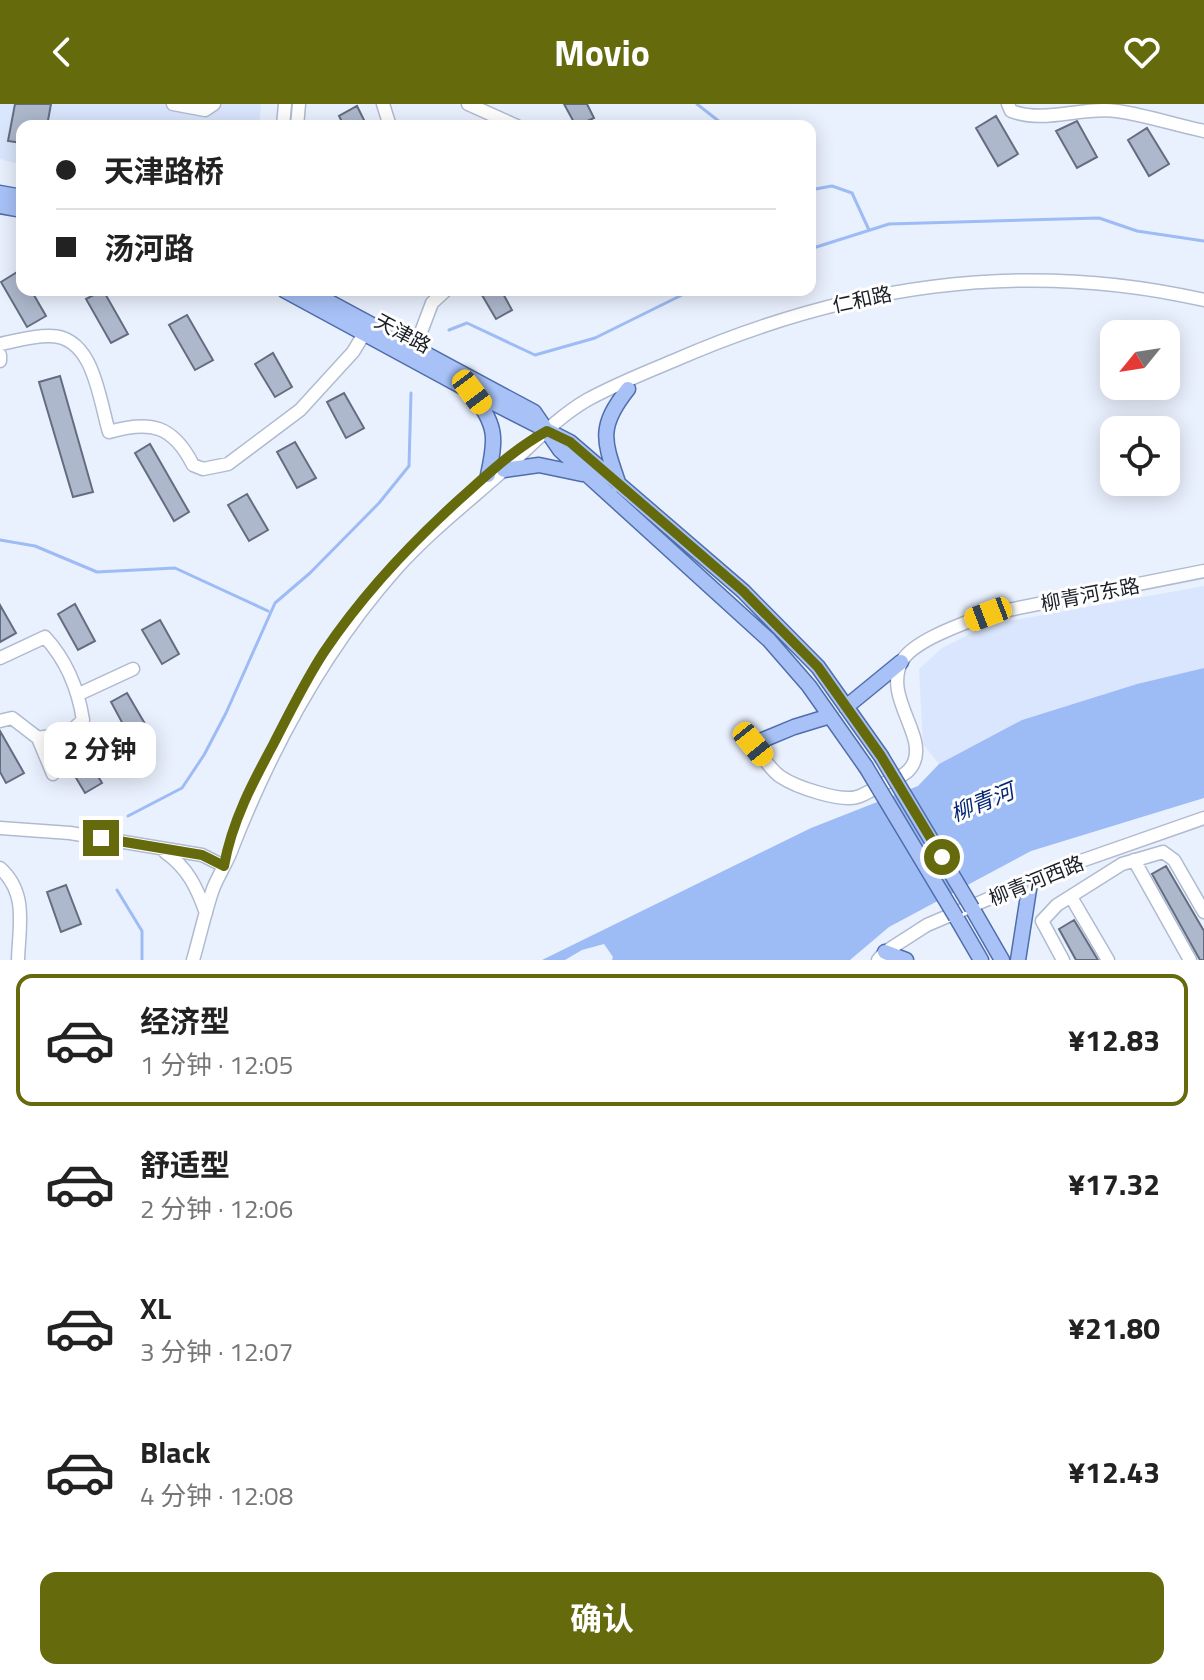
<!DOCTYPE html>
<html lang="zh">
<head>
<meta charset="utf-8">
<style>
	:root { --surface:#fff; --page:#f6f6f6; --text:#222; --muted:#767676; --line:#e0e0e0; --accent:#656a0d }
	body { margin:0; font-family:"Titillium Web","Noto Sans SC",sans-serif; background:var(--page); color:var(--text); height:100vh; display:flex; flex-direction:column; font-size:30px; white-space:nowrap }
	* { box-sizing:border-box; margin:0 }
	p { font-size:26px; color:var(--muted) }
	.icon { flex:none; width:44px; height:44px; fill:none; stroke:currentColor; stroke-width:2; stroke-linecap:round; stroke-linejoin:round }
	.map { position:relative; height:856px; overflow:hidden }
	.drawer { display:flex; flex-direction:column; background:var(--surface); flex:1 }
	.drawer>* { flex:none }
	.hud { position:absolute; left:16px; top:16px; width:800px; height:176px; border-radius:16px; box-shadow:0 4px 20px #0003; display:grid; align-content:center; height:176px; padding:0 40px; background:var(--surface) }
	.needle { width:52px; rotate:240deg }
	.controls { position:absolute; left:1100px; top:216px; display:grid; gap:16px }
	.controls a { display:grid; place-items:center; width:80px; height:80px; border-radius:16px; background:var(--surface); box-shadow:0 4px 20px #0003; font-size:40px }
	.end { position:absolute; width:36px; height:36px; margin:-18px; border:10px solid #656a0d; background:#fff; box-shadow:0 0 0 4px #fff }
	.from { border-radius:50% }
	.bubble { position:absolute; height:56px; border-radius:16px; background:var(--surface); box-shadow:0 4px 20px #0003; font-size:26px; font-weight:700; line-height:56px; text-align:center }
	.car { position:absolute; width:24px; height:48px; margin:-24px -12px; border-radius:10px; box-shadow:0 0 6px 2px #0007; background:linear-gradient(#f5c518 24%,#345 0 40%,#f5c518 0 76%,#345 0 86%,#f5c518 0) }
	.hud b { display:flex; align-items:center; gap:28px; height:76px; font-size:30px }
	.hud b+b { border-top:2px solid var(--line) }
	.hud i { width:20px; height:20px; background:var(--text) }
	ul { padding:14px 0 0; list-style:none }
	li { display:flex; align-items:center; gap:24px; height:132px; margin:0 16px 12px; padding:0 24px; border:4px solid transparent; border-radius:16px }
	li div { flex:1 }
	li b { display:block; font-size:30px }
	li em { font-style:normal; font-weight:700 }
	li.active { border-color:var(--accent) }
	li>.icon { width:72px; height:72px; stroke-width:1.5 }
	.primary-button { display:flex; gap:16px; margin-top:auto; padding:16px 40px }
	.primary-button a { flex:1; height:92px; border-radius:16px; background:var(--accent); color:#fff; font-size:32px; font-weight:700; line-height:92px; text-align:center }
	header { display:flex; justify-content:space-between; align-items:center; height:104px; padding:0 40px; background:var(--accent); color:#fff; font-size:36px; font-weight:700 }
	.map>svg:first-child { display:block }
	.built { fill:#dae6fd }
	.water { fill:#9dbbf5 }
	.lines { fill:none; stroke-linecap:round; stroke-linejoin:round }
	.stream { stroke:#9dbbf5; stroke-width:3 }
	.building { fill:#adb8cc; stroke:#646d80; stroke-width:2 }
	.minor-casing { stroke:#b0bbd0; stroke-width:15 }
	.major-casing { stroke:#506eab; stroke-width:17 }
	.minor { stroke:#fff; stroke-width:12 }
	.major { stroke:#a8c2f8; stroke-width:14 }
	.major-bridge-casing { stroke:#506eab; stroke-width:17; stroke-linecap:butt }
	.major-bridge { stroke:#a8c2f8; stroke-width:14 }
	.route { stroke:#656a0d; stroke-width:10 }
	.labels { text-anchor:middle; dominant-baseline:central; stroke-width:6; stroke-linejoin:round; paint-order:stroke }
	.street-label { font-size:20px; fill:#191d25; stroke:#fefefe }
	.water-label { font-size:22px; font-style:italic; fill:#052676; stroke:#fefefe }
</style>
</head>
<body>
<header><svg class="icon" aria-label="back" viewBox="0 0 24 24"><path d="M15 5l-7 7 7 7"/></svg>Movio<svg class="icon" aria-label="heart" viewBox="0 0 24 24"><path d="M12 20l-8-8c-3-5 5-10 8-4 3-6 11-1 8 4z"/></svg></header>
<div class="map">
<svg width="1204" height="856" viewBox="0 0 1204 856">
	<rect width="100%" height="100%" fill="#eaf1fe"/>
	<path class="built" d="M0 0H261L259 22H22V61L0 55Z
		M1204 482V564L1137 580 1022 616 939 660 923 640 919 565 942 544 987 521Z"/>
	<path class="water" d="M1204 564V694L1031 747 889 823 850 856H612L613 853 604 840 582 846 565 856H542L811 724 918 682 939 660 1022 616 1137 580Z"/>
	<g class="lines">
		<path class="stream" d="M697 0 725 22
			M810 86 832 82 852 89 869 126
			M810 145 889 120 1099 114 1137 127 1204 137
			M449 226 467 219 535 251 595 234 692 186
			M0 436 35 442 97 468 175 464 268 507
			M128 712 182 684 204 651 226 609 275 499 310 469 379 399 409 362 411 289
			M117 786 142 827V856"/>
	</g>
	<path class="building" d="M15 0H51L47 22H22V39L8 37Z
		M564 0H587L594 14 576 22Z
		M357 2 367 22H344L339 12Z
		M996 12 1018 50 998 62 976 24Z
		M1077 17 1097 53 1077 64 1056 27Z
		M1147 24 1169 60 1149 72 1128 36Z
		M22 165V186H31L46 212 27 223 1 178Z
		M103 186 128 230 111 239 86 195Z
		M479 186H501L512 206 496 215Z
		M187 211 213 256 195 266 169 221Z
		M273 249 292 283 275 293 255 260Z
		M60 272 93 388 73 393 39 278Z
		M344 289 364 324 346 334 327 298Z
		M295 338 316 374 297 384 277 348Z
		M150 340 189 408 174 417 135 349Z
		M247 390 268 426 249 437 228 401Z
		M75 500 95 537 78 546 58 510Z
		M0 501 16 529 0 538Z
		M160 516 179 550 162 560 142 526Z
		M127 589 148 625 131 635 111 598Z
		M0 627 24 669 6 679 0 668Z
		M80 642 102 679 85 689 63 652Z
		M1166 762 1204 827V856H1200L1152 770Z
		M66 781 81 820 61 828 47 788Z
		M1074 816 1098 856H1076L1059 825Z"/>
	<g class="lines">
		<g class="minor-casing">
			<path id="minor" d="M173 0 205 6 214 0
				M383 0 390 22
				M468 0 517 22
				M1008 0 1011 7C1046 20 1081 2 1117 7 1146 11 1175 21 1204 27
				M283 22 285 0
				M297 22 299 0
				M0 240C16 237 35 231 51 232 94 233 99 295 109 328 150 316 173 321 193 361L203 365 228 360 300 306 353 248 364 230
				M415 244 432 199 446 186
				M0 251V257
				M0 554 45 533C67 557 78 584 83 616L69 629 38 634 12 614 0 617
				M79 590 133 565
				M38 634 53 670
				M753 640C761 650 770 666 781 673 796 683 840 698 857 693 867 690 876 683 885 679 896 674 909 671 914 658 926 630 883 592 902 557 914 536 965 519 988 510L1204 467
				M0 724 70 729 202 751 224 762
				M165 748C188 764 197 784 206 809
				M1134 756 1190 856
				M0 764C28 789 19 822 18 856
				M1071 793 1108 856
				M193 856C200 832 205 808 213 785 219 770 228 757 233 742 272 643 325 545 396 465 429 428 468 398 505 365 531 342 556 314 587 296 614 281 644 269 673 257 844 182 1020 154 1204 196
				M878 856 885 848 927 821 1061 764 1204 714
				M1063 856 1042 817 1057 801 1122 760 1163 748 1174 756 1204 808"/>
		</g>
		<g class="major-casing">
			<path id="major" d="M0 89 22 93
				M0 102 22 106
				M284 186 472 288 570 338 743 487 818 563 881 652
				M307 186 534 308 560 346 769 536 809 582 866 663
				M474 292C497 322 496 335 488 371
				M504 366 539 361 582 370
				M619 381C604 337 597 324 628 285
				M846 603 901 558
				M753 640 794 623 830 612
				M972 804 1002 856
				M956 813 981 856
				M885 848 906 856
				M1018 856 1030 779"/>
		</g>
		<use href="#minor" class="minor"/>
		<use href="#major" class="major"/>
		<g class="major-bridge-casing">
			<path id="major-bridge" d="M881 652 972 804
				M866 663 956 813"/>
		</g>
		<use href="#major-bridge" class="major-bridge"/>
	</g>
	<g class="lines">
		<path class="route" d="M101 734 202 751 224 762C232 717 253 678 274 639 290 608 305 577 324 548 363 490 409 441 461 394 488 370 514 345 547 327L570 338 743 487 818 563 881 652 942 753"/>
	</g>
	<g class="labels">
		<g class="street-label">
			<text transform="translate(862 195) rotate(-12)">仁和路</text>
			<text transform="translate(403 229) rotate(28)">天津路</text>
			<text transform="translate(1090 490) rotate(-11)">柳青河东路</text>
			<text transform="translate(1036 776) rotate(-22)">柳青河西路</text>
		</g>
		<g class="water-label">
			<text transform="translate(982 698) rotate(-22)">柳青河</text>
		</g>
	</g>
</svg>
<div class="controls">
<a><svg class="needle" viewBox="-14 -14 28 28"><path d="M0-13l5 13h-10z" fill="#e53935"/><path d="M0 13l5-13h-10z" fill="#767676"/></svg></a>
<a><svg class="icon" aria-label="locate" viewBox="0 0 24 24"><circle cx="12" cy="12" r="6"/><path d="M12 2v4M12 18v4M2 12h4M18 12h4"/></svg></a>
</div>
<i class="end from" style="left:942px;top:753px"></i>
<i class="end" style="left:101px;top:734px"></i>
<div class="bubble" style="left:44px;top:618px;width:112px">2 分钟</div>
<i class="car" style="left:472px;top:288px;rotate:143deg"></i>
<i class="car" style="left:988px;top:510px;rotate:249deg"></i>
<i class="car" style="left:753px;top:640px;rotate:141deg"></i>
<div class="hud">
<b><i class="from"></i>天津路桥</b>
<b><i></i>汤河路</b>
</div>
</div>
<section class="drawer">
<ul>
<li class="active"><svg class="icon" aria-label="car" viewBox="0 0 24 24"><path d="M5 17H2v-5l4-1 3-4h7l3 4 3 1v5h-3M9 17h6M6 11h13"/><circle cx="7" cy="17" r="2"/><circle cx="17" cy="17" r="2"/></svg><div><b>经济型</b><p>1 分钟 · 12:05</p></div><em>¥12.83</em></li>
<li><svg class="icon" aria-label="car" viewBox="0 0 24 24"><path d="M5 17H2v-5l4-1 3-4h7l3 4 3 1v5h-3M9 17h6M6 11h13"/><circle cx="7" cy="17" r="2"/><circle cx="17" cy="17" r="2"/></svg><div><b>舒适型</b><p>2 分钟 · 12:06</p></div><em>¥17.32</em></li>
<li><svg class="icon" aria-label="car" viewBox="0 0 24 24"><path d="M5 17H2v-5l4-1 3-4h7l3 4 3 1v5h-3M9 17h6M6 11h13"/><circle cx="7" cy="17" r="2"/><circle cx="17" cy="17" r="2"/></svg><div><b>XL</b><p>3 分钟 · 12:07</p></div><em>¥21.80</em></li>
<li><svg class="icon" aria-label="car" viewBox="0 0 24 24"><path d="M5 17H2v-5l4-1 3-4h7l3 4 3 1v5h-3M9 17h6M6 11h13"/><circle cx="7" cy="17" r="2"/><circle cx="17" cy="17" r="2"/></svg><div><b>Black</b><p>4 分钟 · 12:08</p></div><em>¥12.43</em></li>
</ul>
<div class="primary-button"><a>确认</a></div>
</section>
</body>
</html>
